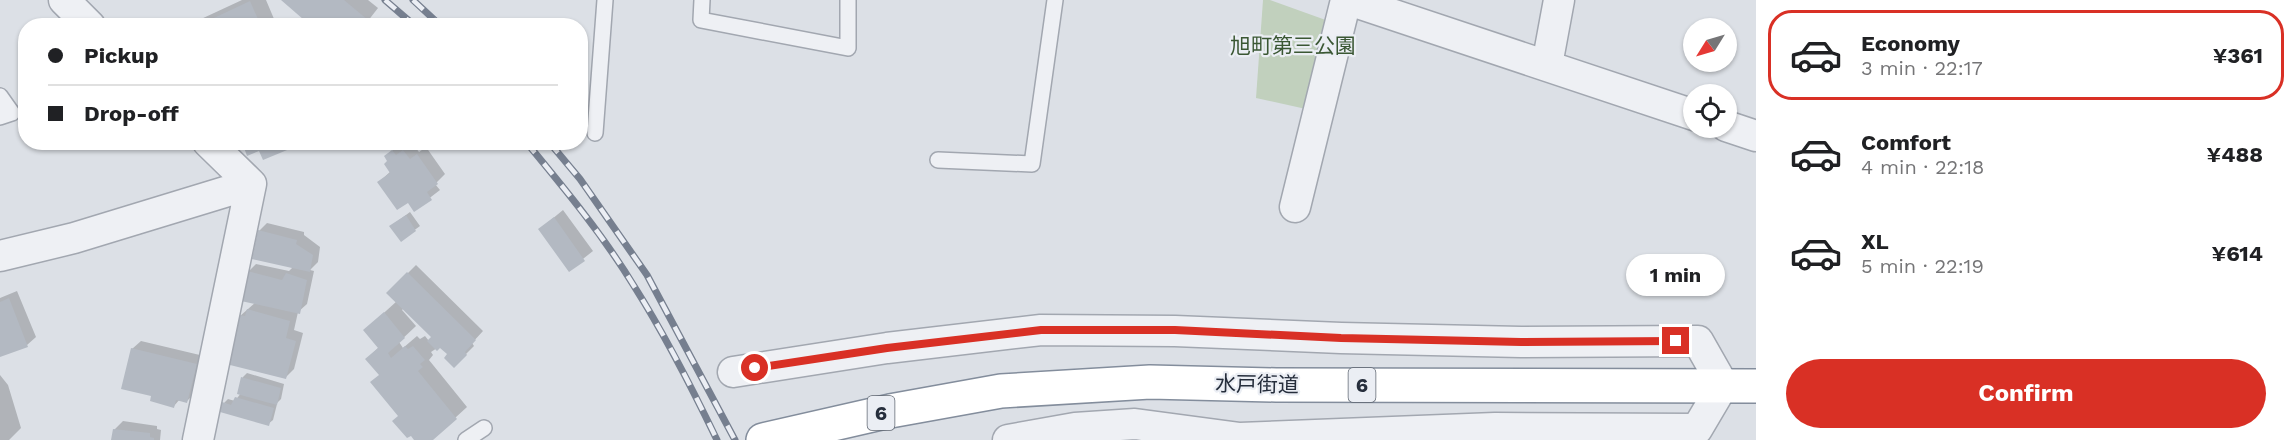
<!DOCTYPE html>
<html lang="en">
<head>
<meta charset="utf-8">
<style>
	:root { --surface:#fff; --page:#f2f2f2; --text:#202124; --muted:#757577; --line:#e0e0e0; --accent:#d93025 }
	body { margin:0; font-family:"Work Sans","Noto Sans JP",sans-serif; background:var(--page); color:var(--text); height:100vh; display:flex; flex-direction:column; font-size:22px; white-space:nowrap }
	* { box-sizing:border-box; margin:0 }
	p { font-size:20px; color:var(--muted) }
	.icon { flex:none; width:33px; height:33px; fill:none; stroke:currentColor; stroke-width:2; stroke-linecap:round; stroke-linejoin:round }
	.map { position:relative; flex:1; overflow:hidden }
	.drawer { display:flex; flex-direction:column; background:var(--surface); width:540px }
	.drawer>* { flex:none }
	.banner { position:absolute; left:18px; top:18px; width:570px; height:132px; border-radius:24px; box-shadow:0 2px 4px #0004; display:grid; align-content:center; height:132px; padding:0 30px; background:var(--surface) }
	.needle { width:39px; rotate:233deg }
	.buttons { position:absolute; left:1683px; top:18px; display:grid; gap:12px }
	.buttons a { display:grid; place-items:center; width:54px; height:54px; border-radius:50%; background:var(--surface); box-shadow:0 2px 4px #0004; font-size:30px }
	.end { position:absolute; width:27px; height:27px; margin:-14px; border:8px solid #d93025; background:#fff; box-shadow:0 0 0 3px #fff }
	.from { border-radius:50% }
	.bubble { position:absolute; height:42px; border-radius:21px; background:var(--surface); box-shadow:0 2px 4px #0004; font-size:20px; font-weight:700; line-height:42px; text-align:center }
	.banner b { display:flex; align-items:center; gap:21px; height:57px; font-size:22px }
	.banner b+b { border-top:2px solid var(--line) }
	.banner i { width:15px; height:15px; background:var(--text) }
	ul { padding:10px 0 0; list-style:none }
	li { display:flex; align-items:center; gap:18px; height:90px; margin:0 12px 9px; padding:0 18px; border:3px solid transparent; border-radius:24px }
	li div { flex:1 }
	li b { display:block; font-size:22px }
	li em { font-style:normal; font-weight:700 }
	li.active { border-color:var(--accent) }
	li>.icon { width:54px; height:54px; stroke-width:1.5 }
	.primary-button { display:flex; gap:12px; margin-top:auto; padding:12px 30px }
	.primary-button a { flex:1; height:69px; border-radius:36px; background:var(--accent); color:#fff; font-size:24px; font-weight:700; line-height:69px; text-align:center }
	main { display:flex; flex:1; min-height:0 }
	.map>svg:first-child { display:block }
	.green { fill:#c1d0bd }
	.shadow { fill:#0003; fill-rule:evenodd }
	.building { fill:#b3b9c2 }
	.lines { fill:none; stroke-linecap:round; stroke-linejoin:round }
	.service-casing { stroke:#a2a7b0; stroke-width:18 }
	.minor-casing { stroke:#a2a7b0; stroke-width:33 }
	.trunk-casing { stroke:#838d9c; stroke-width:36 }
	.service { stroke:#eef0f4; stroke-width:15 }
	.minor { stroke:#eef0f4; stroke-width:30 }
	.trunk { stroke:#fff; stroke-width:33 }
	.rail-casing { stroke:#767f8f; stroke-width:7 }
	.rail { stroke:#ebeef4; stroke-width:4.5; stroke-dasharray:14; stroke-linecap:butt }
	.route { stroke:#d93025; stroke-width:8 }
	.labels { text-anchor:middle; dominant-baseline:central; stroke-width:4.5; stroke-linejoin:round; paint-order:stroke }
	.shield { fill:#ebeef4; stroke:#616873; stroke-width:1.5 }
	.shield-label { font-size:20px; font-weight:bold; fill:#262e3c }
	.park-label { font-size:21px; fill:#3a5733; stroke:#ebeef4 }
	.street-label { font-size:21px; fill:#262e3c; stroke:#ebeef4 }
</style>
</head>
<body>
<main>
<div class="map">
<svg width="1756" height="440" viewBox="0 0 1756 440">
	<rect width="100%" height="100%" fill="#dce0e6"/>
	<path class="green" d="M1263 0H1270L1334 23 1306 109 1256 98Z"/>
	<path class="shadow" d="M242 0H266L277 26H186Z
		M283 0H368L378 8 364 26H297L308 21Z
		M401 143 405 148 412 143 419 152 426 147 445 174 435 184 440 190 414 210 408 201 379 182 391 171 389 161 386 156Z
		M563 210 593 251 569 270 540 229Z
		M410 212 420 226 401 240 391 226Z
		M267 223 304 232V235L320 247 318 262 310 270 314 271 307 304 298 312 294 330 303 333 294 369 286 377 240 316 256 302 248 272 256 264 289 271 294 266 259 231Z
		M416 265 483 331 472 343 474 346 454 366 450 354 440 346 431 352 433 355 429 360 467 407 431 440H416L400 415 380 374 367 359 379 347 365 330 397 301 388 293ZM404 308 433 337 429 341 425 336 420 339 417 336 403 348 399 342 416 326 402 310Z
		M17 291 36 337 27 345 0 355V298Z
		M141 341 204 356 195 393 187 401 180 399 174 406 153 395 132 349Z
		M247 373 284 384 281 399 276 404H277L273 420 268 424 224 403 228 399 235 401 241 393H239L243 377Z
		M0 375 8 385 21 428 9 440H0Z
		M123 421 157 426V429L161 430 160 440H113L114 430Z"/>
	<path class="building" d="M281 0H344L368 20 363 26H311Z
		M250 1 261 26H197Z
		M242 142H304V143L263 160 259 151 247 156Z
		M392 150 396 155 403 150 410 159 417 154 438 184 427 192 432 200 414 212 408 203 397 210 377 182 390 173 384 164 387 161 384 156Z
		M406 215 416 231 401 242 389 226Z
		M554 217 585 261 569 272 538 229Z
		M258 230 297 240 296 244 313 255 310 272 252 259Z
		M247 271 282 280 286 273 307 280 300 314 241 301Z
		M407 272 476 340 465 352 467 355 454 368 444 358 447 354 440 348 437 351 427 341 431 337 386 293Z
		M9 298 28 347 0 357V302Z
		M247 309 290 321 286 338 296 341 286 379 226 364 239 315 245 316Z
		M384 312 405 338 388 353 391 358 405 346 408 349 413 346 425 360 420 364 423 367 418 371 457 419 433 440H414L411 436 407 438 392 421 398 416 370 382 379 375 365 359 378 348 363 330Z
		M131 348 197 364 187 403 176 400 174 408 150 401 151 396 121 389Z
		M241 377 281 388 277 405 237 394Z
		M235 397 274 408 269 426 220 412 222 402 231 405Z
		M113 429 150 433V437L154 438V440H111Z"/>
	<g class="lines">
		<g class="service-casing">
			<path id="service" d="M702 0 701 20 848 48V0
				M0 96 12 113 0 117
				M595 133 605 0
				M938 160 1032 164 1055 0
				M466 440 484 428"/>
		</g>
		<g class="minor-casing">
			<path id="minor" d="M64 0 90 26
				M1349 0 1694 115
				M1547 65 1559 0
				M1726 126 1756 136
				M1295 207 1346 0
				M0 256 74 238 251 184
				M733 372 887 348 1041 330 1175 331 1341 338 1521 342 1698 341 1723 385 1697 429 1495 428 1240 438 1135 424 1075 428 1008 440
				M198 440 251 184 208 142"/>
		</g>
		<g class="trunk-casing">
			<path id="trunk" d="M763 440 890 411 1001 391 1150 382 1276 385 1756 386"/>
		</g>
		<use href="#service" class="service"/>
		<use href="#minor" class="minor"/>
		<use href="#trunk" class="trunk"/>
		<g class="rail-casing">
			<path id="rail" d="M385 0 415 26
				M413 0 441 26
				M526 142C564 188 603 235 634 286 665 335 692 388 717 440
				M549 142 580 179 647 275 735 440"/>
		</g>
		<use href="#rail" class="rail"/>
	</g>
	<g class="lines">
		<path class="route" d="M755 368 887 348 1041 330H1175L1341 338 1521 342 1676 341"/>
	</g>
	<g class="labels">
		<g class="shield">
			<rect x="1348.5" y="368" width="27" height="34" rx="4.5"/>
			<rect x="867.5" y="396" width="27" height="34" rx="4.5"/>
		</g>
		<g class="shield-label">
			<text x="1362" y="385">6</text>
			<text x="881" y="413">6</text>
		</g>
		<g class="park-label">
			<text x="1293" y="45">旭町第三公園</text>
		</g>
		<g class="street-label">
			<text transform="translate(1257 384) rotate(1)">水戸街道</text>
		</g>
	</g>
</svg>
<div class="buttons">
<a><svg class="needle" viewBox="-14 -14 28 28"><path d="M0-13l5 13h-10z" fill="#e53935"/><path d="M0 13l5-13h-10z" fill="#757577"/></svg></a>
<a><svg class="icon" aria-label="locate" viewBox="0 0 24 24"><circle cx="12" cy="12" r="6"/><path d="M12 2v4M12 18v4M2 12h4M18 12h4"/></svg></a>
</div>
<i class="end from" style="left:755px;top:368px"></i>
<i class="end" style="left:1676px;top:341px"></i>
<div class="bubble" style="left:1626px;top:254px;width:99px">1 min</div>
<div class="banner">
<b><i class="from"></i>Pickup</b>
<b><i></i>Drop-off</b>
</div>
</div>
<section class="drawer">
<ul>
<li class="active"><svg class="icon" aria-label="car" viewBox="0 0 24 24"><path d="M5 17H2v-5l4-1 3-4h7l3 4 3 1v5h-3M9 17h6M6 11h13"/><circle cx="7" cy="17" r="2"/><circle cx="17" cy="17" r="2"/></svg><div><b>Economy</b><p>3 min · 22:17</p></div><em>¥361</em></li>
<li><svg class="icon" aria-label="car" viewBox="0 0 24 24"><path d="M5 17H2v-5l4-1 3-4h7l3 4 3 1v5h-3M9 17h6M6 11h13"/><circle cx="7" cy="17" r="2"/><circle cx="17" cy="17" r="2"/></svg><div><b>Comfort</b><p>4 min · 22:18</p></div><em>¥488</em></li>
<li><svg class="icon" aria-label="car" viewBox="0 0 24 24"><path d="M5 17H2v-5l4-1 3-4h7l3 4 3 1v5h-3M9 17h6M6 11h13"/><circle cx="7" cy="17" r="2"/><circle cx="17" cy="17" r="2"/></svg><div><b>XL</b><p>5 min · 22:19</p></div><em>¥614</em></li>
</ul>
<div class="primary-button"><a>Confirm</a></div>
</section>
</main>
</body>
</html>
